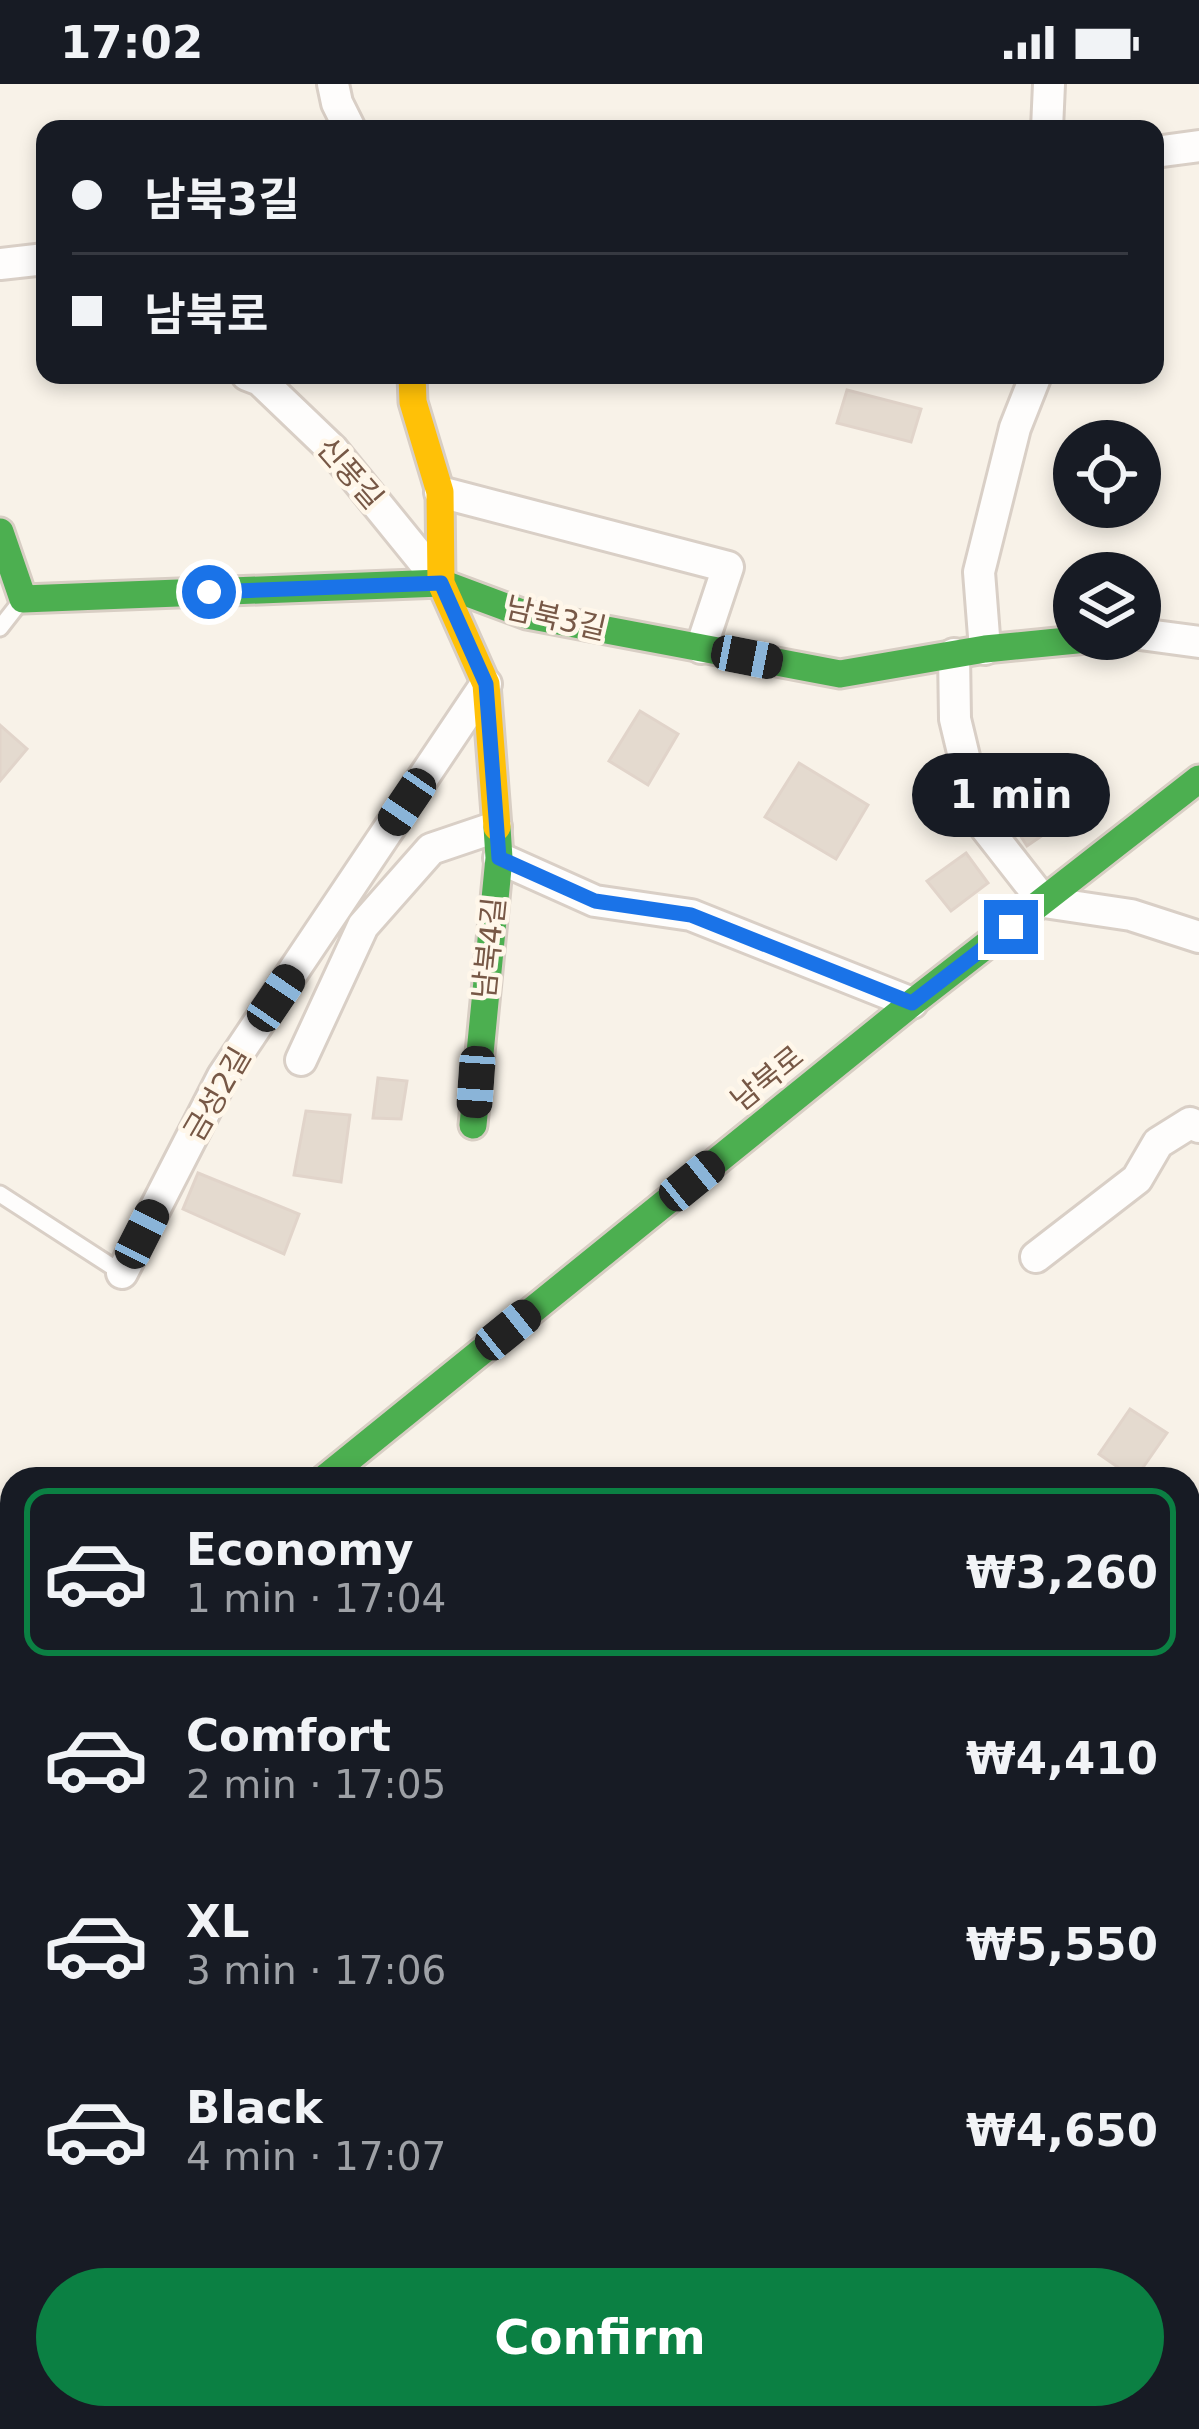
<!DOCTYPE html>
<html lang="en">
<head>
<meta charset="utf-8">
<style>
	:root { --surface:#171b24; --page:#20242c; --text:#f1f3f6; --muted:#9ea1a6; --line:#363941; --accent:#0b8043 }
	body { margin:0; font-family:"DejaVu Sans","Noto Sans KR",sans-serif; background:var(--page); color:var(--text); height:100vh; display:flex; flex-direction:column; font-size:45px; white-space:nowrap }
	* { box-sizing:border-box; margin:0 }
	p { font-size:39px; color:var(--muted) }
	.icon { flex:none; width:66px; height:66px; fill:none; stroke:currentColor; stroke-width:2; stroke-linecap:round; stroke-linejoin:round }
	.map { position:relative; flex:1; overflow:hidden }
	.sheet { position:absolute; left:0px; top:1383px; width:1200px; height:963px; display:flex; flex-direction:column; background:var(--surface); border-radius:36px 36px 0 0; box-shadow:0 6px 18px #0003 }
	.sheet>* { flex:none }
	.hud { position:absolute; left:36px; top:36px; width:1128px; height:264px; border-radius:24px; box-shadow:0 6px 18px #0003; display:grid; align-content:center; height:264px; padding:0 36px; background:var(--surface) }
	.tools { position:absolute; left:1053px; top:336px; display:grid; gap:24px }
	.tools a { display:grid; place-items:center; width:108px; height:108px; border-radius:50%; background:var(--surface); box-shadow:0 6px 18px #0003; font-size:60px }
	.end { position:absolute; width:54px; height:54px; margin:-27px; border:15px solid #1a73e8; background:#fff; box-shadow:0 0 0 6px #fff }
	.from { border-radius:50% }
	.bubble { position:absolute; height:84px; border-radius:42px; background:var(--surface); box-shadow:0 6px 18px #0003; font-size:39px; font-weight:600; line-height:84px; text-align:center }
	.car { position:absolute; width:36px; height:72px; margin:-36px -18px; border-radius:15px; box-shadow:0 0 9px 3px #0007; background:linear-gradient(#222 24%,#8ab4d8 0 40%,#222 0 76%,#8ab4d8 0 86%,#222 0) }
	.hud b { display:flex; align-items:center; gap:42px; height:114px; font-size:45px }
	.hud b+b { border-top:3px solid var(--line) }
	.hud i { width:30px; height:30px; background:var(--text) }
	ul { padding:21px 0 0; list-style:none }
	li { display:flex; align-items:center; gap:36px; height:168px; margin:0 24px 18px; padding:0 12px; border:6px solid transparent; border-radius:24px }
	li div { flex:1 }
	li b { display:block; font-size:45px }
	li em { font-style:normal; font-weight:600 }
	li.active { border-color:var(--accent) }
	li>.icon { width:108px; height:108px; stroke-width:1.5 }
	.primary-button { display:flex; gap:24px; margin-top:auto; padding:24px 36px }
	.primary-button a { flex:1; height:138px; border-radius:72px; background:var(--accent); color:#fff; font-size:48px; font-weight:600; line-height:138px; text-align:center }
	.status { display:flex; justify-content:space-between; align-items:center; height:84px; padding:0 60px; background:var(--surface); direction:ltr }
	.status svg { height:33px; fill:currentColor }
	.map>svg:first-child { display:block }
	.building { fill:#e4dacf; stroke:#e1d4ca; stroke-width:3 }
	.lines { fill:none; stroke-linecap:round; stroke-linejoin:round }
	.lane-casing { stroke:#d9cfc6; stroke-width:21 }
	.street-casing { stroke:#d9cfc6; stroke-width:36 }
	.fast-casing { stroke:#d8cec4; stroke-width:33 }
	.slow-casing { stroke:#d8cec4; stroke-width:33 }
	.lane { stroke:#fefdfc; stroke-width:15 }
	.street { stroke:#fefdfc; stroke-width:30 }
	.fast { stroke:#4caf50; stroke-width:27 }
	.slow { stroke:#ffc107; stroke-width:27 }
	.route { stroke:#1a73e8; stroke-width:15 }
	.labels { text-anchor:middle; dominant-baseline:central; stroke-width:9; stroke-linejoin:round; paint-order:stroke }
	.street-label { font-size:30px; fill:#775846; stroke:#fff7ea }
</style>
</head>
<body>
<div class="status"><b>17:02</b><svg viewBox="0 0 49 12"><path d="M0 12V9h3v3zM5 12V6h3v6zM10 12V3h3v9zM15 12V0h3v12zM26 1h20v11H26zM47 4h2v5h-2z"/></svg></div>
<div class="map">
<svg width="1199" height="2345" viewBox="0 0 1199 2345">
	<rect width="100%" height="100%" fill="#f8f2e8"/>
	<path class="building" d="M847 306 921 325 911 358 837 339Z
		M640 627 678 650 648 701 609 677Z
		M0 641 27 665 0 697Z
		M799 679 868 721 836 775 765 733Z
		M1032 706 1056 742 1027 762 1004 726Z
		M966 769 988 799 951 827 927 797Z
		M378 994 407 997 401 1035 373 1034Z
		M306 1027 350 1031 341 1098 294 1091Z
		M198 1089 299 1130 284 1170 183 1125Z
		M1130 1325 1167 1349 1135 1395 1099 1370Z"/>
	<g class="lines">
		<g class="lane-casing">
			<path id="lane" d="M0 544 21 517
				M0 1110 122 1189
				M1188 1763 1199 1742
				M1188 1875 1199 1878"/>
		</g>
		<g class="street-casing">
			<path id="street" d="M333 0 337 19 350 45
				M1047 45 1049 0
				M1155 68 1199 62
				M0 180 45 175
				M247 291 260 296 333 366 441 499
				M440 408 728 483 701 564
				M1140 550 1199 558
				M985 565 979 488 1015 344 1036 291
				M954 570 955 635 979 735 1044 818 1131 831 1199 853
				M499 774 595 817 691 831 912 919
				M301 976 363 842 431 765 496 743
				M1036 1173 1137 1095 1158 1059 1190 1039 1199 1043
				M122 1189 223 992 486 600
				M1188 1977 1199 1983"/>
		</g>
		<g class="fast-casing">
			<path id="fast" d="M0 448 23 515 441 499 527 531 840 590 985 565 1087 555
				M473 1041 499 774 497 743
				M324 1395 912 919 1199 695
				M0 1646 12 1637"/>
		</g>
		<g class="slow-casing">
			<path id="slow" d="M412 291 413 318 440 408 441 499 486 600 497 743"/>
		</g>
		<use href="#lane" class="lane"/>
		<use href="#street" class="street"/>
		<use href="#fast" class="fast"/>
		<use href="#slow" class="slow"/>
	</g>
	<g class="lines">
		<path class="route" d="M209 508 441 499 486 600 499 774 595 817 691 831 912 919 1011 843"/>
	</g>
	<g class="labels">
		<g class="street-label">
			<text transform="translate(350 389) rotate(49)">신풍길</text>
			<text transform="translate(556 534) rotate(13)">남북3길</text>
			<text transform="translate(489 864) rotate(-84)">남북4길</text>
			<text transform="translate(767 994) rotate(-39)">남북로</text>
			<text transform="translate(217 1010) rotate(-60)">금성2길</text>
		</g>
	</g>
</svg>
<div class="tools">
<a><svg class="icon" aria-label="locate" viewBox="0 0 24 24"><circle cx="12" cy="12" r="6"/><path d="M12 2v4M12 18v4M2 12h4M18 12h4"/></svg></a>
<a><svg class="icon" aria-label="layers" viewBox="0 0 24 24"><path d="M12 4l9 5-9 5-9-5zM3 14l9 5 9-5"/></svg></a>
</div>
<i class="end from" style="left:209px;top:508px"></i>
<i class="end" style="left:1011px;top:843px"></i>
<div class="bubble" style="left:912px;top:669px;width:198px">1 min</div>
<i class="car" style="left:747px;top:573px;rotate:101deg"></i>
<i class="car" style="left:407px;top:718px;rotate:214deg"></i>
<i class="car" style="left:276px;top:914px;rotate:34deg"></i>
<i class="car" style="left:476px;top:998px;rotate:184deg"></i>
<i class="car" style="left:692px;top:1097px;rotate:51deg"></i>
<i class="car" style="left:142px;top:1150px;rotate:27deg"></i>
<i class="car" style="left:508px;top:1246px;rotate:51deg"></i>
<div class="hud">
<b><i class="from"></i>남북3길</b>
<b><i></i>남북로</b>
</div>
<section class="sheet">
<ul>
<li class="active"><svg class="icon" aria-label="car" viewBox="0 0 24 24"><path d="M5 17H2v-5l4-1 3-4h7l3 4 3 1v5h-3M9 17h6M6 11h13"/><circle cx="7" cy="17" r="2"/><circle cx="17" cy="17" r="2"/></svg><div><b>Economy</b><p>1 min · 17:04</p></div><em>₩3,260</em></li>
<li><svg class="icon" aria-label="car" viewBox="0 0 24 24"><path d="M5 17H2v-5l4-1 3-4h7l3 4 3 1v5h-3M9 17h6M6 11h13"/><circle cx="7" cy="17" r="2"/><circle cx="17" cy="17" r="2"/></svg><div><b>Comfort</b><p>2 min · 17:05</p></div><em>₩4,410</em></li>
<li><svg class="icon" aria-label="car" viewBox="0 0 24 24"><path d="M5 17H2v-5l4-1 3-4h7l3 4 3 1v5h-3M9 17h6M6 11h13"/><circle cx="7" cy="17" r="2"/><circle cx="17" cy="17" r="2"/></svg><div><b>XL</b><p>3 min · 17:06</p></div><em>₩5,550</em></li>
<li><svg class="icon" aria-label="car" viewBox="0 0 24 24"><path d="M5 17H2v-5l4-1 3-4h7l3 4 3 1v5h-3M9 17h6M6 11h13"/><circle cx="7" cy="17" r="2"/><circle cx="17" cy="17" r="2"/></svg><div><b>Black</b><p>4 min · 17:07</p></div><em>₩4,650</em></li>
</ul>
<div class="primary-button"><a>Confirm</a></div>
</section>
</div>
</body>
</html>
